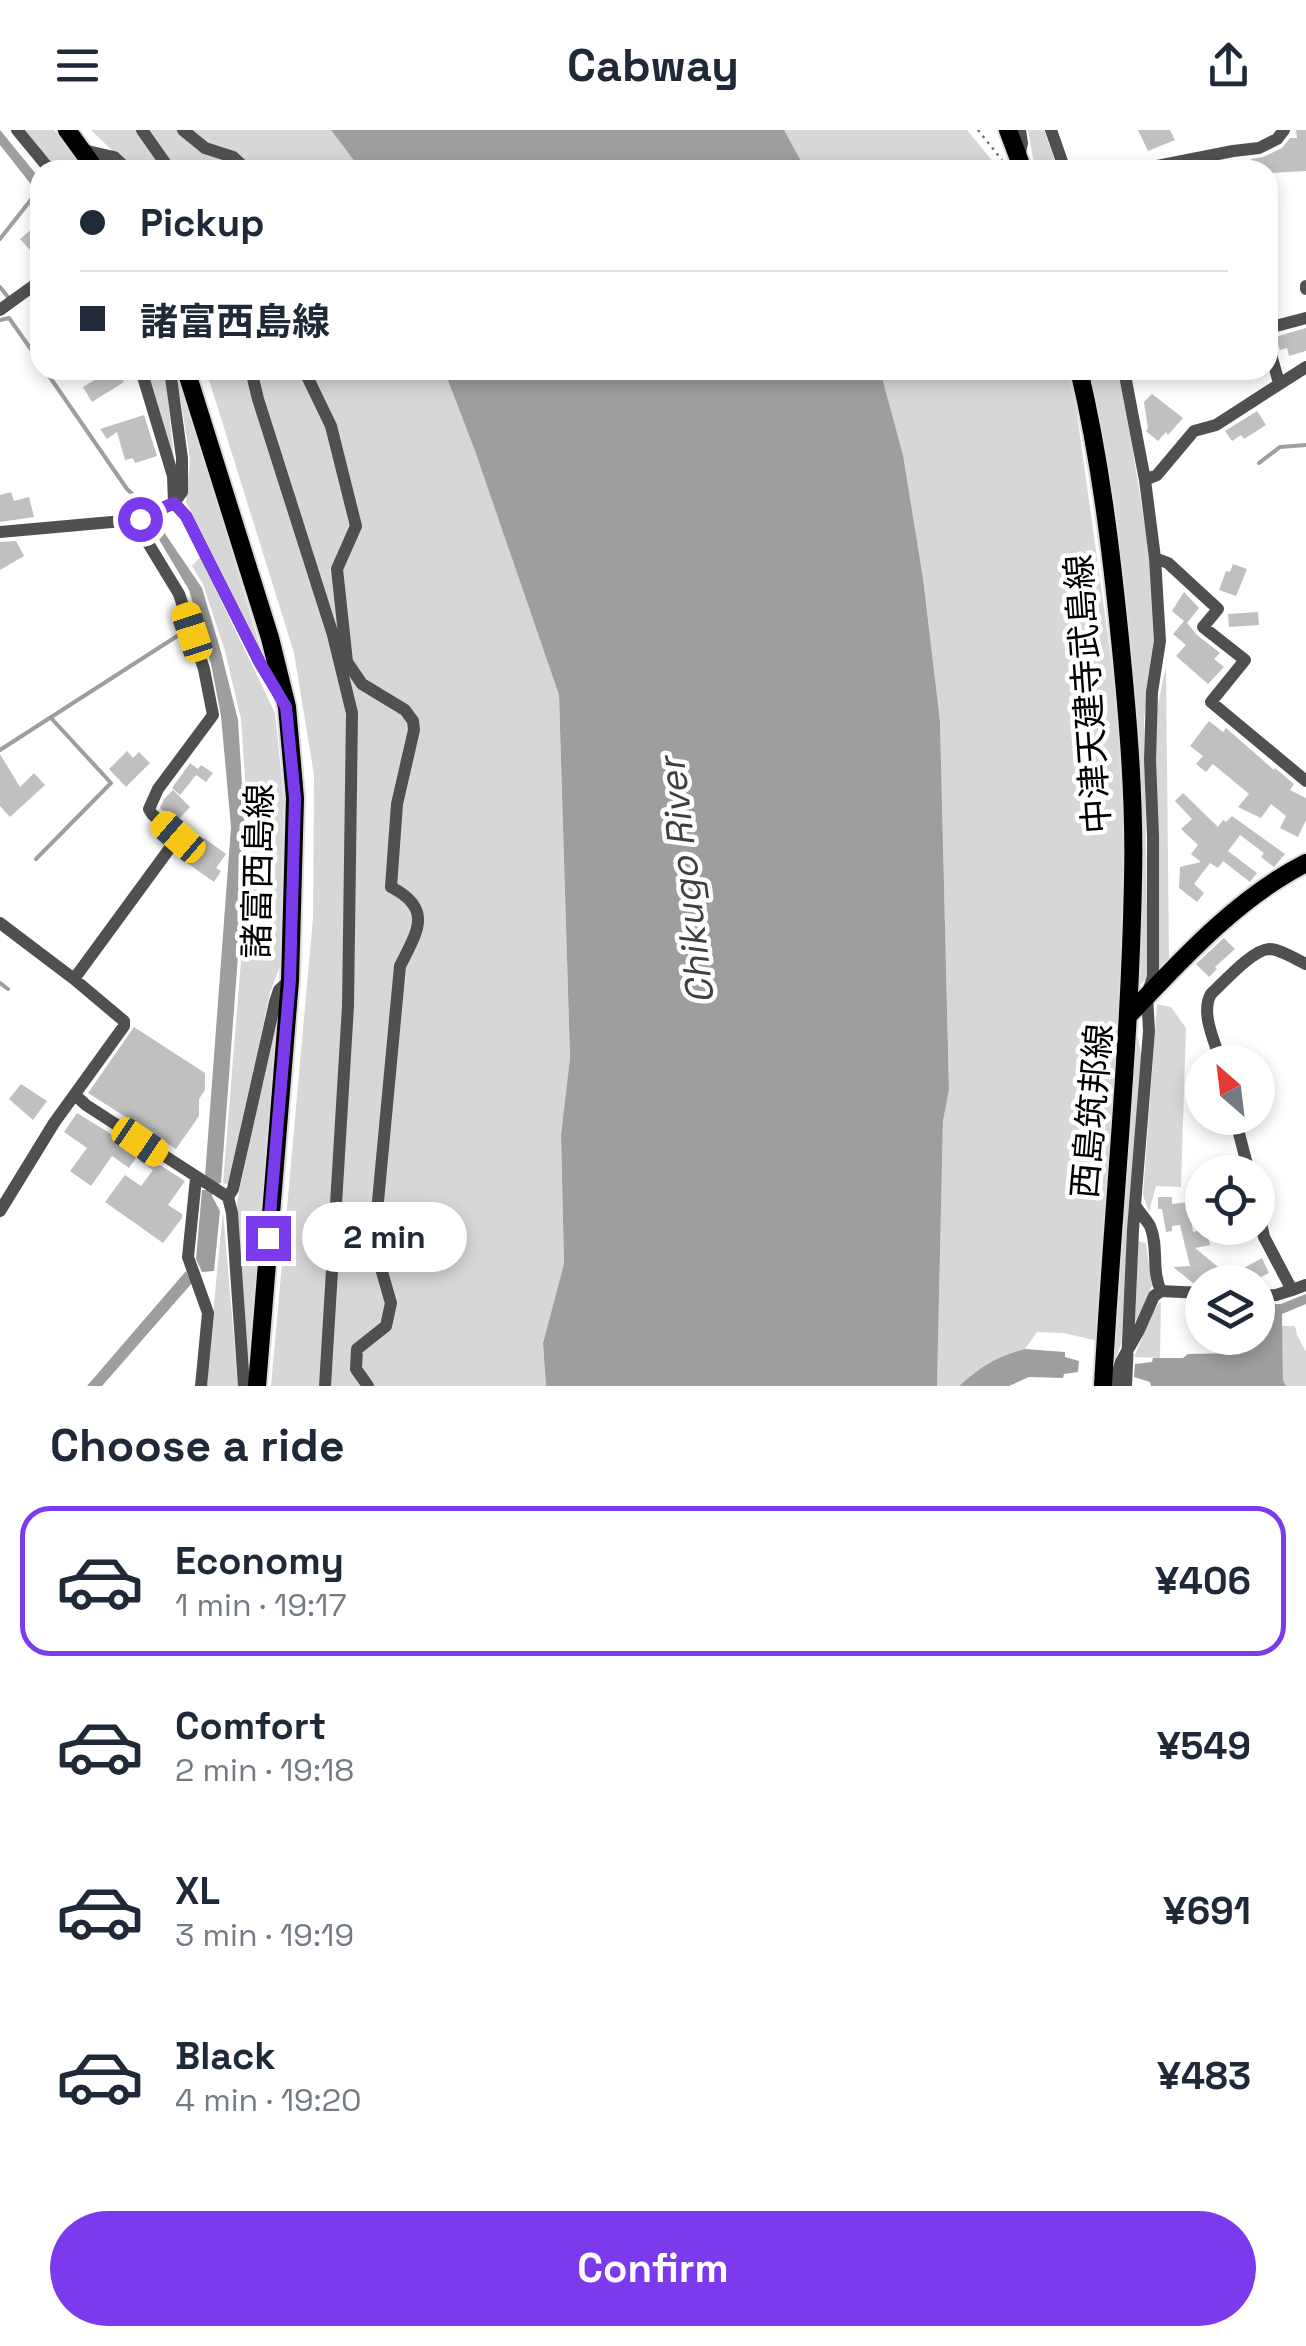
<!DOCTYPE html>
<html lang="en">
<head>
<meta charset="utf-8">
<style>
	:root { --surface:#fff; --page:#f2f2f3; --text:#1f2937; --muted:#747a83; --line:#e0e1e3; --accent:#7c3aed }
	body { margin:0; font-family:"Space Grotesk","Noto Sans JP",sans-serif; background:var(--page); color:var(--text); height:100vh; display:flex; flex-direction:column; font-size:38px; white-space:nowrap }
	* { box-sizing:border-box; margin:0 }
	p { font-size:32px; color:var(--muted) }
	.icon { flex:none; width:55px; height:55px; fill:none; stroke:currentColor; stroke-width:2; stroke-linecap:round; stroke-linejoin:round }
	.map { position:relative; height:1256px; overflow:hidden }
	.drawer { display:flex; flex-direction:column; background:var(--surface); flex:1 }
	.drawer>* { flex:none }
	.hud { position:absolute; left:30px; top:30px; width:1248px; height:220px; border-radius:30px; box-shadow:0 5px 15px #0003; display:grid; align-content:center; height:220px; padding:0 50px; background:var(--surface) }
	.needle { width:65px; rotate:332deg }
	.controls { position:absolute; left:1185px; top:915px; display:grid; gap:20px }
	.controls a { display:grid; place-items:center; width:90px; height:90px; border-radius:50%; background:var(--surface); box-shadow:0 5px 15px #0003; font-size:50px }
	.end { position:absolute; width:45px; height:45px; margin:-22px; border:12px solid #7c3aed; background:#fff; box-shadow:0 0 0 5px #fff }
	.from { border-radius:50% }
	.bubble { position:absolute; height:70px; border-radius:35px; background:var(--surface); box-shadow:0 5px 15px #0003; font-size:32px; font-weight:700; line-height:70px; text-align:center }
	.car { position:absolute; width:30px; height:60px; margin:-30px -15px; border-radius:12px; box-shadow:0 0 8px 2px #0007; background:linear-gradient(#f5c518 24%,#345 0 40%,#f5c518 0 76%,#345 0 86%,#f5c518 0) }
	.hud b { display:flex; align-items:center; gap:35px; height:95px; font-size:38px }
	.hud b+b { border-top:2px solid var(--line) }
	.hud i { width:25px; height:25px; background:var(--text) }
	ul { padding:0; list-style:none }
	li { display:flex; align-items:center; gap:30px; height:150px; margin:0 20px 15px; padding:0 30px; border:5px solid transparent; border-radius:30px }
	li div { flex:1 }
	li b { display:block; font-size:38px }
	li em { font-style:normal; font-weight:700 }
	li.on { border-color:var(--accent) }
	li>.icon { width:90px; height:90px; stroke-width:1.5 }
	h2 { padding:0 50px; font-size:45px; line-height:120px }
	.action { display:flex; gap:20px; margin-top:auto; padding:20px 50px }
	.action a { flex:1; height:115px; border-radius:60px; background:var(--accent); color:#fff; font-size:40px; font-weight:700; line-height:115px; text-align:center }
	header { display:flex; justify-content:space-between; align-items:center; height:130px; padding:0 50px; background:var(--surface); font-size:45px; font-weight:700 }
	.map>svg:first-child { display:block }
	.green { fill:#d7d7d7 }
	.water { fill:#9e9e9e }
	.lines { fill:none; stroke-linecap:round; stroke-linejoin:round }
	.stream { stroke:#9e9e9e; stroke-width:4 }
	.building { fill:#c0c0c0 }
	.major-casing { stroke:#dbdbdb; stroke-width:22 }
	.path { stroke:#727272; stroke-width:2.5; stroke-dasharray:2.5 5; stroke-linecap:butt }
	.minor { stroke:#505050; stroke-width:12 }
	.major { stroke:#000; stroke-width:18 }
	.route { stroke:#7c3aed; stroke-width:12 }
	.labels { text-anchor:middle; dominant-baseline:central; stroke-width:9; stroke-linejoin:round; paint-order:stroke }
	.street-label { font-size:35px; fill:#000; stroke:#fff }
	.water-label { font-size:38px; font-style:italic; fill:#3f3f3f; stroke:#fff }
</style>
</head>
<body>
<header><svg class="icon" aria-label="menu" viewBox="0 0 24 24"><path d="M4 6h16M4 12h16M4 18h16"/></svg>Cabway<svg class="icon" aria-label="share" viewBox="0 0 24 24"><path d="M12 15V3M7 8l5-5 5 5M5 13v7h14v-7"/></svg></header>
<div class="map">
<svg width="1306" height="1256" viewBox="0 0 1306 1256">
	<rect width="100%" height="100%" fill="#fff"/>
	<path class="green" d="M23 0H54L85 40H57Z
		M91 0H331L361 40H132Z
		M784 0H967L1000 40H806Z
		M1028 0H1044L1058 40H1035Z
		M147 240H165L175 339Z
		M176 240H177L263 526 186 372 190 329Z
		M206 240H444L475 321 559 565 570 929 561 1005 564 1134 543 1213 546 1256H271L313 788 314 645 294 523Z
		M880 240H1067L1075 270 1117 572 1125 749 1112 1022 1099 1211 1063 1203 1037 1202 1025 1219C995 1227 982 1236 959 1256H937L943 991 949 960 940 591 923 448 903 325Z
		M1088 240H1118L1123 258 1150 429 1156 512 1144 588 1148 848 1137 857 1141 745 1135 561 1120 421 1095 269Z
		M200 427 275 583 284 670 280 836 270 863 229 1055 223 1053 250 720 241 589 225 521 203 454 192 436Z
		M1166 536 1169 830 1158 843 1155 588Z
		M1157 874 1171 877 1186 898 1181 1057 1156 1056 1149 1082 1143 1065Z
		M277 881 248 1247 237 1072Z
		M1138 907 1142 929 1121 1214 1111 1241 1133 910Z
		M223 1081 238 1256H206Z
		M1137 1111 1146 1113 1152 1156 1133 1198Z
		M1161 1171 1160 1228 1134 1227 1154 1180Z
		M1282 1196H1295L1297 1205 1306 1222V1256H1286L1283 1250Z"/>
	<path class="water" d="M0 0 40 49V59L37 62 0 15Z
		M331 0H784L806 40H361Z
		M444 240H880L903 325 923 448 940 591 949 960 943 991 937 1256H546L543 1213 564 1134 561 1005 570 928 559 565 475 321Z
		M140 367 202 458 221 522 238 590 246 719 221 1053 214 1055 212 1066 220 1081 214 1141 202 1142 196 1129 202 1060H206L208 1052 205 1047 231 697 221 586 211 534 189 460 135 369Z
		M186 1141 192 1153 102 1256H87Z
		M1306 1164V1174L1282 1184 1283 1250 1286 1256H1151L1150 1252 1134 1247 1135 1234 1152 1232 1153 1228H1183L1188 1224 1238 1223 1239 1208H1258V1174H1281Z
		M1025 1219 1065 1222V1227L1079 1231 1078 1242 1064 1244 1063 1248 1029 1247 1009 1256H959C982 1236 995 1227 1025 1219Z"/>
	<g class="lines">
		<path class="stream" d="M0 109 37 62
			M0 157 8 167
			M0 190 9 188 40 232
			M45 240 127 359 137 368
			M1259 333 1280 317 1306 315
			M0 620 185 501
			M36 729 111 653 51 588
			M0 853 8 859"/>
	</g>
	<path class="building" d="M1138 0H1170L1175 10 1148 21Z
		M1296 0H1306V41L1268 43V40H1252L1251 29 1263 27 1282 18 1290 8H1297Z
		M40 92V131L20 109Z
		M1306 198V221L1289 226 1287 218 1280 220 1275 207Z
		M111 240H117L124 252 92 272 83 257Z
		M1152 264 1183 288 1168 305 1166 302 1158 311 1146 301 1148 298 1144 272Z
		M1257 281 1266 295 1244 309 1241 305 1232 311 1225 301Z
		M144 285 157 326 135 333 133 328 125 330 117 302 107 309 100 299Z
		M11 362 14 371 29 367 34 387 0 392V365Z
		M16 411 24 426 0 440V412Z
		M1233 434 1247 439 1236 466 1219 460 1226 441 1230 442Z
		M1184 462 1199 478 1187 493 1197 505 1220 523 1214 529 1224 537 1208 554 1176 526 1186 515 1173 504 1184 491 1172 481Z
		M1258 482 1259 495 1229 497 1228 484Z
		M1209 591 1223 602 1226 598 1274 640 1275 638 1294 654 1290 660 1306 668V690L1298 707 1280 698 1286 686 1271 674 1261 688 1238 677 1249 664 1213 634 1206 642 1196 634 1203 626 1190 616Z
		M127 621 133 628 139 622 150 633 126 657 109 639Z
		M0 624 20 657 34 643 45 655 10 687 0 676Z
		M190 633 198 639 201 635 213 643 206 652 196 645 180 665 172 658Z
		M173 660 190 677 176 692 160 678 164 669Z
		M1183 663 1218 697 1223 690 1226 692 1232 686 1285 724 1274 737 1261 727 1264 723 1240 705 1228 721 1257 743 1250 752 1223 731 1218 738 1210 733 1194 754 1204 763 1197 772 1179 758 1180 737 1201 732 1191 724 1198 715 1181 699 1192 689 1175 671Z
		M204 708 226 724 216 738 221 741 214 752 180 728 187 718 194 722Z
		M1224 808 1235 819 1215 837 1217 839 1209 847 1196 834Z
		M134 897 205 943V960L199 969V986L176 1019 88 963Z
		M21 954 47 971 33 990 9 969Z
		M77 983 140 1022 129 1038 112 1026 91 1056 70 1041 87 1018 64 1002Z
		M144 1025 185 1051 168 1075 182 1084V1088L163 1113 105 1072 125 1045 141 1056 153 1040 140 1031Z
		M1158 1067H1172V1074L1189 1072 1193 1102 1206 1099 1210 1115 1195 1118 1229 1146 1262 1128 1269 1143 1251 1152 1193 1153 1173 1137 1190 1136 1180 1095 1172 1096V1101L1166 1102 1162 1079H1158Z"/>
	<g class="lines">
		<g class="major-casing">
			<path id="major" d="M67 0 96 40
				M1008 0 1023 40
				M186 240 270 508 287 577 295 668 290 850 257 1256
				M1079 240C1100 328 1111 419 1120 509 1128 589 1135 670 1133 750 1130 919 1112 1087 1103 1256
				M1129 885C1181 830 1237 768 1306 733"/>
		</g>
		<path class="path" d="M978 0 1002 30"/>
		<path class="minor" d="M17 0 50 40
			M142 0 170 40
			M183 0 205 18 233 27 247 40
			M1051 0 1065 40
			M83 20 114 27 128 40
			M1019 27 1022 13 1020 0
			M1137 40 1233 21 1259 18 1277 9 1284 0
			M1306 156V159
			M0 180 40 151
			M1268 198 1306 188
			M1268 214 1279 253
			M141 240 173 346 174 373 186 386 260 533 280 566
			M251 240 258 269 333 505 352 583 348 876 325 1256
			M304 240 331 296 356 396 337 439 347 532 362 554 405 580 413 591 414 600 397 674 391 757C434 779 417 802 400 836L374 1114 391 1173 386 1196 357 1219 356 1239 368 1256
			M1124 240 1145 350 1155 428 1160 511 1152 562 1150 630 1153 706V847L1147 865 1149 901 1133 1100 1126 1256
			M1145 350 1157 345 1194 301 1216 295 1306 237
			M0 402 134 390 174 373 182 362V328L170 240
			M1155 428 1168 433 1218 479 1203 497 1245 530 1211 572 1306 651
			M0 793 74 849 124 891V896L54 993 0 1081
			M74 849 178 707 152 684 149 679 158 659 213 585 204 539 179 464 134 390
			M1221 932C1215 912 1200 883 1211 864 1224 852 1252 820 1269 819 1280 819 1295 829 1306 834
			M75 965 86 975 228 1067 233 1059 275 872 279 860 290 850
			M1235 988 1249 1042
			M196 1048 188 1127 208 1183 201 1256
			M228 1067 232 1083 244 1256
			M1135 1075C1139 1082 1146 1089 1150 1096 1159 1117 1151 1141 1161 1161
			M1258 1079 1264 1107 1292 1160 1306 1155
			M1258 1166 1276 1165 1292 1160
			M1114 1256 1121 1232 1139 1200 1154 1166 1161 1161 1202 1163"/>
		<use href="#major" class="major"/>
	</g>
	<g class="lines">
		<path class="route" d="M140 389 174 373 186 386 260 533 286 577 295 668 290 850 268 1108"/>
	</g>
	<g class="labels">
		<g class="street-label">
			<text transform="translate(1088 564) rotate(-94)">中津天建寺武島線</text>
			<text transform="translate(258 741) rotate(-89)">諸富西島線</text>
			<text transform="translate(1092 981) rotate(-85)">西島筑邦線</text>
		</g>
		<g class="water-label">
			<text transform="translate(686 751) rotate(-97)">Chikugo River</text>
		</g>
	</g>
</svg>
<div class="controls">
<a><svg class="needle" viewBox="-14 -14 28 28"><path d="M0-13l5 13h-10z" fill="#e53935"/><path d="M0 13l5-13h-10z" fill="#747a83"/></svg></a>
<a><svg class="icon" aria-label="locate" viewBox="0 0 24 24"><circle cx="12" cy="12" r="6"/><path d="M12 2v4M12 18v4M2 12h4M18 12h4"/></svg></a>
<a><svg class="icon" aria-label="layers" viewBox="0 0 24 24"><path d="M12 4l9 5-9 5-9-5zM3 14l9 5 9-5"/></svg></a>
</div>
<i class="end from" style="left:140px;top:389px"></i>
<i class="end" style="left:268px;top:1108px"></i>
<div class="bubble" style="left:302px;top:1072px;width:165px">2 min</div>
<i class="car" style="left:192px;top:502px;rotate:342deg"></i>
<i class="car" style="left:178px;top:707px;rotate:311deg"></i>
<i class="car" style="left:140px;top:1012px;rotate:124deg"></i>
<div class="hud">
<b><i class="from"></i>Pickup</b>
<b><i></i>諸富西島線</b>
</div>
</div>
<section class="drawer">
<h2>Choose a ride</h2>
<ul>
<li class="on"><svg class="icon" aria-label="car" viewBox="0 0 24 24"><path d="M5 17H2v-5l4-1 3-4h7l3 4 3 1v5h-3M9 17h6M6 11h13"/><circle cx="7" cy="17" r="2"/><circle cx="17" cy="17" r="2"/></svg><div><b>Economy</b><p>1 min · 19:17</p></div><em>¥406</em></li>
<li><svg class="icon" aria-label="car" viewBox="0 0 24 24"><path d="M5 17H2v-5l4-1 3-4h7l3 4 3 1v5h-3M9 17h6M6 11h13"/><circle cx="7" cy="17" r="2"/><circle cx="17" cy="17" r="2"/></svg><div><b>Comfort</b><p>2 min · 19:18</p></div><em>¥549</em></li>
<li><svg class="icon" aria-label="car" viewBox="0 0 24 24"><path d="M5 17H2v-5l4-1 3-4h7l3 4 3 1v5h-3M9 17h6M6 11h13"/><circle cx="7" cy="17" r="2"/><circle cx="17" cy="17" r="2"/></svg><div><b>XL</b><p>3 min · 19:19</p></div><em>¥691</em></li>
<li><svg class="icon" aria-label="car" viewBox="0 0 24 24"><path d="M5 17H2v-5l4-1 3-4h7l3 4 3 1v5h-3M9 17h6M6 11h13"/><circle cx="7" cy="17" r="2"/><circle cx="17" cy="17" r="2"/></svg><div><b>Black</b><p>4 min · 19:20</p></div><em>¥483</em></li>
</ul>
<div class="action"><a>Confirm</a></div>
</section>
</body>
</html>
